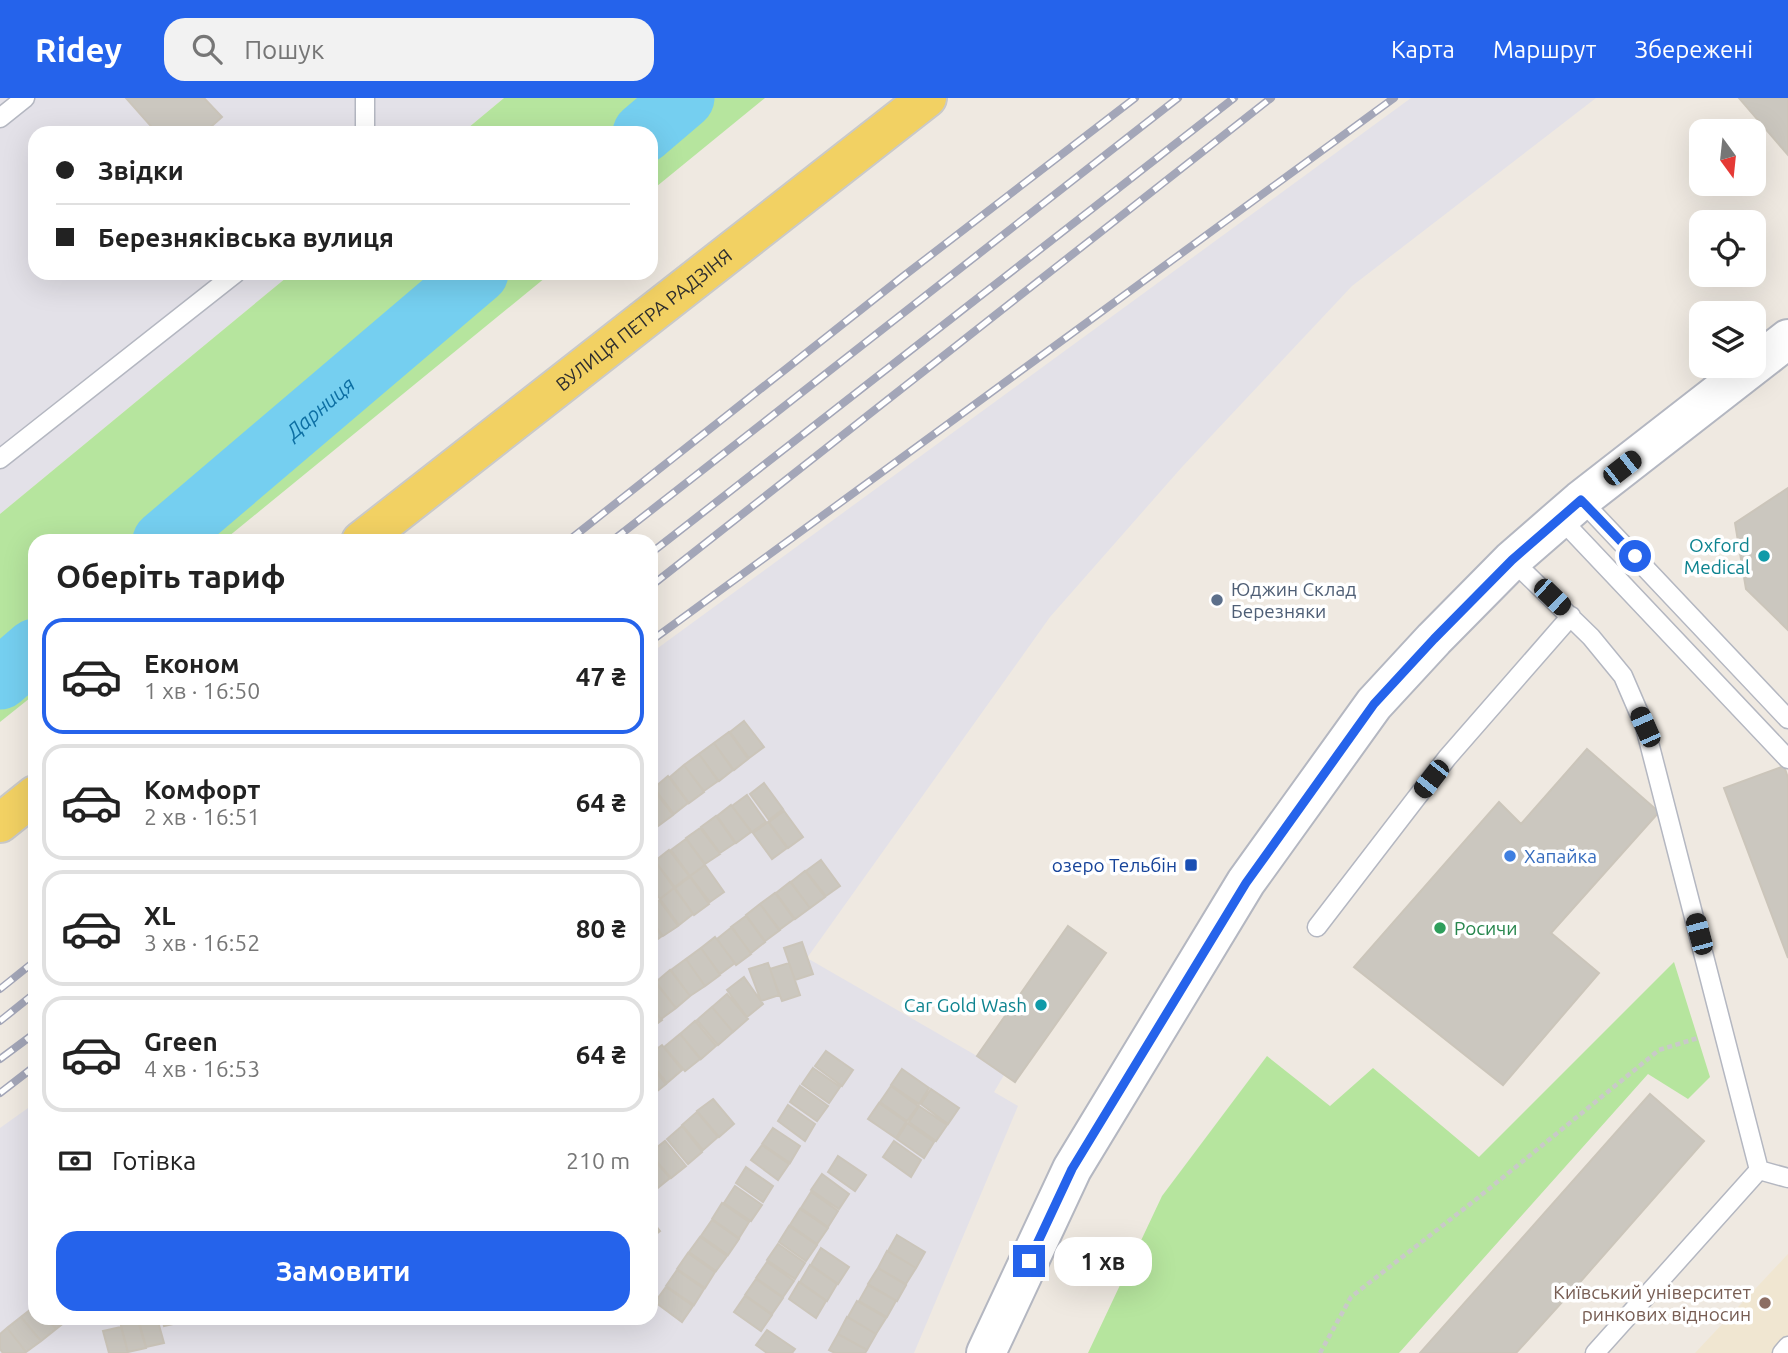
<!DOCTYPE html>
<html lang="uk">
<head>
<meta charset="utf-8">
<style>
	:root { --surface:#fff; --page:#f2f2f2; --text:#222; --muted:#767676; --line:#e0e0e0; --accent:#2563eb }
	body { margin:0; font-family:Ubuntu,sans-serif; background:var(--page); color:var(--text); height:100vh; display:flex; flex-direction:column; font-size:26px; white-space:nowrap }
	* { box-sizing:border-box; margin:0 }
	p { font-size:23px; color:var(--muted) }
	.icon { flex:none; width:38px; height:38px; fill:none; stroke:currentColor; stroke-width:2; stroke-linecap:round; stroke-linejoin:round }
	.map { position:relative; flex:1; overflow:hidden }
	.panel { position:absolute; left:28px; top:436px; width:630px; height:791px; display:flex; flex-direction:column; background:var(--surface); border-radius:21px; box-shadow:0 7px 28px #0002 }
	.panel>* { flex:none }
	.guide { position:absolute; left:28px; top:28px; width:630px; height:154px; border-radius:21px; box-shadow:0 7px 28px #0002; display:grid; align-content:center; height:154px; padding:0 28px; background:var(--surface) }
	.needle { width:46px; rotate:165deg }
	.buttons { position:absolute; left:1689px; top:21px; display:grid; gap:14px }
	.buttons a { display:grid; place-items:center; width:77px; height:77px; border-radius:14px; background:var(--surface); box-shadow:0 7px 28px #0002; font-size:35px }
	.end { position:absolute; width:32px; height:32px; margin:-16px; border:9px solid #2563eb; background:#fff; box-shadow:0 0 0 4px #fff }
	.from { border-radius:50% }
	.bubble { position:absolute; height:49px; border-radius:21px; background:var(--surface); box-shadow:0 7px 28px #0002; font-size:23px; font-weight:700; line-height:49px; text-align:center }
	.car { position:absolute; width:21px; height:42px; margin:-21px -10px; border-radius:9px; box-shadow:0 0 5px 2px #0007; background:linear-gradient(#222 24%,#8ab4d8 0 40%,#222 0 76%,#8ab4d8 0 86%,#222 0) }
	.guide b { display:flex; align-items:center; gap:24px; height:66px; font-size:26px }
	.guide b+b { border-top:2px solid var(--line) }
	.guide i { width:18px; height:18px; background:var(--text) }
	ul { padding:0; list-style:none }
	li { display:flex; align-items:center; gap:21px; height:116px; margin:0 14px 10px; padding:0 14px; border:4px solid var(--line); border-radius:21px }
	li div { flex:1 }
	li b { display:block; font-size:26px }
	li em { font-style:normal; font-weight:700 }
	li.current { border-color:var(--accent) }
	li>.icon { width:63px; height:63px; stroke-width:1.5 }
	h2 { padding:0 28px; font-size:32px; line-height:84px }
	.pay { display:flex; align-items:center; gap:18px; height:77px; padding:0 28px; font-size:26px }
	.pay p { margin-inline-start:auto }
	.cta { display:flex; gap:14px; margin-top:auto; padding:14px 28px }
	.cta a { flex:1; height:80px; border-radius:21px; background:var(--accent); color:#fff; font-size:28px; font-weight:700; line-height:80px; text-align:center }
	header { display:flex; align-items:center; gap:42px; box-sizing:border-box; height:98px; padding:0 35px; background:var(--accent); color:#fff }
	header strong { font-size:33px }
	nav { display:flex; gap:38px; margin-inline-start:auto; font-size:24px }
	.search { width:490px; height:63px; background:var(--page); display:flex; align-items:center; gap:18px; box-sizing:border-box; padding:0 24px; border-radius:21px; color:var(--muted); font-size:26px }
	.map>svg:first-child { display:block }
	.industrial { fill:#e3e1e8 }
	.education { fill:#f0e6d1 }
	.green { fill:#b6e59e }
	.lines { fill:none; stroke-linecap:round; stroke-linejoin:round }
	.river { stroke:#75cff0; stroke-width:61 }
	.building { fill:#cbc7bf; stroke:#cbc5ba; stroke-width:2 }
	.lane-casing { stroke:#b4b7c1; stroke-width:21 }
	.secondary-casing { stroke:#b4b7c1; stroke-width:42 }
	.primary-casing { stroke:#c9c9c9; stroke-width:42 }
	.path { stroke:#c9c9c9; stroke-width:4.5; stroke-dasharray:5 3.5; stroke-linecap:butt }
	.lane { stroke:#fff; stroke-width:18 }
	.secondary { stroke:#fff; stroke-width:38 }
	.primary { stroke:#f2d163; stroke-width:38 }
	.rail-casing { stroke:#a3a6b8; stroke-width:8 }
	.rail { stroke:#fff; stroke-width:5; stroke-dasharray:16; stroke-linecap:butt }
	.route { stroke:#2563eb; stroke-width:9 }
	.culture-dot { fill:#0f9aa8; stroke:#fff; stroke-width:2.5 }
	.service-dot { fill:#5c6f8a; stroke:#fff; stroke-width:2.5 }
	.shop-dot { fill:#3f7fe0; stroke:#fff; stroke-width:2.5 }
	.transit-dot { fill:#1a4fb4; stroke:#fff; stroke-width:2.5 }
	.leisure-dot { fill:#2e9e5b; stroke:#fff; stroke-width:2.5 }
	.education-dot { fill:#8d6e63; stroke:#fff; stroke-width:2.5 }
	.labels { text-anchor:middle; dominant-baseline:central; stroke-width:7; stroke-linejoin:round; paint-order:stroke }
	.street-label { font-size:19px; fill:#2e2e2e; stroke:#fff }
	.culture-label { font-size:19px; fill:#0d838f; stroke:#fff; text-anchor:end }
	.service-label { font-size:19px; fill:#4e5e75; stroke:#fff; text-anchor:start }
	.shop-label { font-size:19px; fill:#366cbe; stroke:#fff; text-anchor:start }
	.transit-label { font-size:19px; fill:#164399; stroke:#fff; text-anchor:end }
	.leisure-label { font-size:19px; fill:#27864d; stroke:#fff; text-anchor:start }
	.education-label { font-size:19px; fill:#785e54; stroke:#fff; text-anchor:end }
	.water-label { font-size:21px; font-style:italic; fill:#0d6fa3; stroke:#fff }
</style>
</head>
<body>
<header>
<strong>Ridey</strong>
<div class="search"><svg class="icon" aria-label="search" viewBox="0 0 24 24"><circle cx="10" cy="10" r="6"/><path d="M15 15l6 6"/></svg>Пошук</div>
<nav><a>Карта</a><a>Маршрут</a><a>Збережені</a></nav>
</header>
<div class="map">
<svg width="1788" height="1255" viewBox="0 0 1788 1255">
	<rect width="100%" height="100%" fill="#efe9e1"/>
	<path class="industrial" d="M0 0H504L462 35H35V175H292L0 416Z
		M1411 0H1596L1352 188 1182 369 1050 519 807 860 977 958 1004 977 994 994 1018 1008 914 1255H0V1030L35 1005V1220H651V555Z"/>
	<path class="education" d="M1788 1156V1255H1695Z"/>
	<path class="green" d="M504 0H765L651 93V35H462Z
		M292 175H551L223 443H35V596L0 624V416Z
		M1674 864 1710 979 1688 1001 1648 976 1399 1255H1088L1162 1098 1267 958 1330 1008 1373 970 1479 1059Z"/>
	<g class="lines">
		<g class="river">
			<path d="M643 35 684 0"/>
			<path id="s1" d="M163 443 478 175"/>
			<path d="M0 581 35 551"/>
		</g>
	</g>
	<path class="building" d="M126 0H204L222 19 204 35H157Z
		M1739 0H1788V57Z
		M1788 390V532L1746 491 1735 425Z
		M744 623 764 649 749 660 730 634Z
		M729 634 748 661 734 672 714 645Z
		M714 645 733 672 719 683 699 656Z
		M1587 651 1659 714 1551 835 1599 875 1503 987 1354 869 1499 704 1521 726Z
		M699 656 718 683 704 693 684 667Z
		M684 667 704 694 689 705 670 679Z
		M1784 668 1788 680V860L1724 690Z
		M668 678 688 705 674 716 654 690Z
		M764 685 783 711 769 722 750 696Z
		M653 691 673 717 658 728 651 718V693Z
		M747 697 766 724 752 734 732 708Z
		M731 707 751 734 736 745 717 718Z
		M784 713 803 739 788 750 769 724Z
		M716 718 735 745 720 755 701 729Z
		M768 724 787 750 772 761 753 735Z
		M700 730 720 756 705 766 686 740Z
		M686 741 705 767 690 778 671 752Z
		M669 752 689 778 675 789 655 763Z
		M821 762 840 788 826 798 806 773Z
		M655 763 674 790 660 801 651 789V766Z
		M705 767 724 794 710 804 690 778Z
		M805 773 825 799 810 810 791 784Z
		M690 779 709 806 694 817 675 790Z
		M790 784 810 810 795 821 776 795Z
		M674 790 693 816 679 827 660 801Z
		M775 795 794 821 779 832 760 806Z
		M659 802 678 828 663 838 651 822V807Z
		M760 806 780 832 765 843 746 817Z
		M746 818 765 844 751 855 731 829Z
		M651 823 662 838 651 846Z
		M1068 828 1106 855 1015 984 977 958Z
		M732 829 751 856 736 867 717 841Z
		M715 839 735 865 720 876 701 850Z
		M802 844 813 876 795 882 784 850Z
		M701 850 720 877 705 888 686 861Z
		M686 861 705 888 690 898 671 872Z
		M768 865 779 897 761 903 749 871Z
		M789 865 800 897 782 903 770 871Z
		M670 872 690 898 676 910 656 884Z
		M744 879 763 906 747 919 727 892Z
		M655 884 676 910 661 921 651 908V888Z
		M727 896 748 921 733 934 712 909Z
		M651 908 662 922 651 930Z
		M712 909 733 934 718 947 697 922Z
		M695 923 716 948 701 961 680 936Z
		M680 936 700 961 685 973 664 949Z
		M662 947 682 972 667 985 651 965V955Z
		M826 953 853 972 842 988 815 968Z
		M651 968 666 986 651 998Z
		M813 970 840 989 829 1005 802 986Z
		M902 971 929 990 919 1006 891 987Z
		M800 988 828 1008 817 1023 790 1004Z
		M891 988 918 1008 907 1023 880 1004Z
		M931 991 959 1010 948 1026 921 1006Z
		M1650 996 1704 1043 1581 1183 1516 1255H1420Z
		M713 1001 734 1026 719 1039 697 1013Z
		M879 1005 906 1024 896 1040 868 1021Z
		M788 1007 815 1026 805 1043 778 1023Z
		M919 1008 947 1027 936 1043 909 1024Z
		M697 1014 718 1039 703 1052 682 1027Z
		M907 1025 934 1044 924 1060 897 1041Z
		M682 1028 702 1054 688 1066 667 1041Z
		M773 1030 800 1048 790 1065 762 1046Z
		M665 1043 686 1068 671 1080 651 1057V1054Z
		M894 1043 921 1062 911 1079 883 1059Z
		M762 1047 789 1066 778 1082 751 1062Z
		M651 1058 670 1080 654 1093 651 1089Z
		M838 1058 866 1077 855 1093 828 1074Z
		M746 1069 773 1088 763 1104 736 1085Z
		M822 1076 849 1096 839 1111 811 1092Z
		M735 1088 762 1107 751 1123 724 1105Z
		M811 1094 838 1113 828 1129 801 1110Z
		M722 1105 749 1124 739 1140 712 1121Z
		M800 1111 828 1130 817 1146 790 1127Z
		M651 1122 660 1133 651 1140Z
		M712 1122 739 1141 728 1157 701 1138Z
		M789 1128 817 1147 806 1163 779 1144Z
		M897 1137 925 1154 916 1170 888 1153Z
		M700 1139 727 1158 716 1173 689 1154Z
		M778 1146 805 1165 795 1181 767 1162Z
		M821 1150 849 1169 838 1186 811 1167Z
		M887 1153 916 1170 906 1186 878 1170Z
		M688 1155 715 1174 705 1190 677 1171Z
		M767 1164 794 1183 783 1199 756 1180Z
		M810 1167 837 1186 827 1203 800 1184Z
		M878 1170 906 1187 897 1203 868 1186Z
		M677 1172 704 1191 694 1207 666 1188Z
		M756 1181 783 1200 772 1216 745 1197Z
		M799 1184 826 1203 816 1220 789 1201Z
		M868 1187 896 1203 887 1219 859 1203Z
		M666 1189 693 1208 682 1224 655 1204Z
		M745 1198 772 1217 761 1233 734 1214Z
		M857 1203 886 1220 876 1236 848 1219Z
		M35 1208V1220H47L56 1231 41 1243 21 1219Z
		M21 1219 41 1243 26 1254 7 1230Z
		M847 1219 876 1236 867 1252 838 1236Z
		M47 1220H70L56 1231Z
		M119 1220H137L146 1250 128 1254Z
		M138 1220H157L164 1245 146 1249Z
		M162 1220H180L182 1224 164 1228Z
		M121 1229 128 1255H109L103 1233Z
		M7 1230 26 1254 25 1255H3L0 1251V1236Z
		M767 1232 795 1251 792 1255H767L756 1247Z
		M838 1236 867 1252 865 1255H835L829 1252Z"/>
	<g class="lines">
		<g class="lane-casing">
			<path id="lane" d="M0 20 25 0
				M365 35V0
				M0 361 236 175
				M1581 402 1788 621
				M1560 420 1788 661
				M1512 462 1591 539 1623 578 1645 629 1759 1072 1595 1255
				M1317 829 1447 660 1571 518
				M1759 1072 1788 1080
				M1782 1255 1788 1248"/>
		</g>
		<g class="secondary-casing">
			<path id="secondary" d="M986 1255 1072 1071 1246 784 1374 606 1434 541 1512 462 1581 402 1788 241"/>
		</g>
		<g class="primary-casing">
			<g id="primary">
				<path id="s2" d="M361 443 927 0"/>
				<path d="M0 725 35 697"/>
			</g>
		</g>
		<path class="path" d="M1320 1255 1351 1199 1474 1103 1659 952 1698 940"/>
		<use href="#lane" class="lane"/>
		<use href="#secondary" class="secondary"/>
		<use href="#primary" class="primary"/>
		<g class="rail-casing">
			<path id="rail" d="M568 443 901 180 1135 0
				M612 443 1178 0
				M651 455 1234 0
				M651 488 1271 0
				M651 543 1394 0
				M0 891 35 863
				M0 923 35 895
				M0 961 35 935
				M0 995 35 968"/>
		</g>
		<use href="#rail" class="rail"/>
	</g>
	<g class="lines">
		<path class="route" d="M1029 1163 1072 1071 1246 785 1374 606 1434 541 1512 462 1581 402 1635 458"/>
	</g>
	<g class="culture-dot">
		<circle cx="1764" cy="458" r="7"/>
		<circle cx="1041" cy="907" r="7"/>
	</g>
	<circle class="service-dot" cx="1217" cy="502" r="7"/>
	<circle class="shop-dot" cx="1510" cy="758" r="7"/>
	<rect class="transit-dot" x="1184" y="760" width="14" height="14" rx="3.5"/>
	<circle class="leisure-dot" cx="1440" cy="830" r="7"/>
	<circle class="education-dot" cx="1765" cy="1205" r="7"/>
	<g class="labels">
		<g class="street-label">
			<text stroke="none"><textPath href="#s2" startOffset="359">ВУЛИЦЯ ПЕТРА РАДЗІНЯ</textPath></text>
		</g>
		<g class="culture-label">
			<text x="1750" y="447">Oxford<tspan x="1750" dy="22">Medical</tspan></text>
			<text x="1027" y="907">Car Gold Wash</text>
		</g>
		<g class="service-label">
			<text x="1231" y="491">Юджин Склад<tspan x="1231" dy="22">Березняки</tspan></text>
		</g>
		<g class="shop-label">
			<text x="1524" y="758">Хапайка</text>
		</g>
		<g class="transit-label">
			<text x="1177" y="767">озеро Тельбін</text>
		</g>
		<g class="leisure-label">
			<text x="1454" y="830">Росичи</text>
		</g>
		<g class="education-label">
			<text x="1751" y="1194">Київський університет<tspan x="1751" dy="22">ринкових відносин</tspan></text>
		</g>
		<g class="water-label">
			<text stroke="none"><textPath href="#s1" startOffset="206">Дарниця</textPath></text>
		</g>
	</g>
</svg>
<div class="buttons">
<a><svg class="needle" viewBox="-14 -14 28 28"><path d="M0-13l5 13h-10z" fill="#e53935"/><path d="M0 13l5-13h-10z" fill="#767676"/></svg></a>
<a><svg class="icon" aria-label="locate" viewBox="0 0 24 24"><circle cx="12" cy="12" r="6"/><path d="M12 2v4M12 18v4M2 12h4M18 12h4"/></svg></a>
<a><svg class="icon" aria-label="layers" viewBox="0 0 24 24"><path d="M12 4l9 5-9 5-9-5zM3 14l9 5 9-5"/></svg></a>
</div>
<i class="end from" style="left:1635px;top:458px"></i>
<i class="end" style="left:1029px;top:1163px"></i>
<div class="bubble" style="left:1054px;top:1139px;width:98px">1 хв</div>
<i class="car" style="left:1622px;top:370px;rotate:52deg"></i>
<i class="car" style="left:1552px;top:499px;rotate:134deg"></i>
<i class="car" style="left:1645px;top:629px;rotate:336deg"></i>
<i class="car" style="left:1431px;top:681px;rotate:218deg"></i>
<i class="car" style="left:1699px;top:836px;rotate:345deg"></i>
<div class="guide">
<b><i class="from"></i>Звідки</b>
<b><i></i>Березняківська вулиця</b>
</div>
<section class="panel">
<h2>Оберіть тариф</h2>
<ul>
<li class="current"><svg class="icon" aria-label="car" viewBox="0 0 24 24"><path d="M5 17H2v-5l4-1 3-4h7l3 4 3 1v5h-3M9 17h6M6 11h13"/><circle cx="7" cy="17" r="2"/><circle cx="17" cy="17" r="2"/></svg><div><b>Економ</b><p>1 хв · 16:50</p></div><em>47 ₴</em></li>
<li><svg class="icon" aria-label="car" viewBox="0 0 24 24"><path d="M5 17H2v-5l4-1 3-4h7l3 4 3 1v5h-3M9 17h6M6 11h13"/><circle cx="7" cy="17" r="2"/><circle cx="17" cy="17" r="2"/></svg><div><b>Комфорт</b><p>2 хв · 16:51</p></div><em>64 ₴</em></li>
<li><svg class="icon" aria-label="car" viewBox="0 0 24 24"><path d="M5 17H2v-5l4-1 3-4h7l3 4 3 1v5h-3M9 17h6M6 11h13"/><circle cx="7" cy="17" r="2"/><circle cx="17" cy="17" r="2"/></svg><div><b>XL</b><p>3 хв · 16:52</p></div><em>80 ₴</em></li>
<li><svg class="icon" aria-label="car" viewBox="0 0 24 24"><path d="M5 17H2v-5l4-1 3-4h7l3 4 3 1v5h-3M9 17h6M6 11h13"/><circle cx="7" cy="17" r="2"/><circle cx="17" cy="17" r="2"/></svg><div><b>Green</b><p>4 хв · 16:53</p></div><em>64 ₴</em></li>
</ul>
<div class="pay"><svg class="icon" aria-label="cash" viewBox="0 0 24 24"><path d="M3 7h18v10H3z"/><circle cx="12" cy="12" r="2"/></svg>Готівка<p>210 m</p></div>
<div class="cta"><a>Замовити</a></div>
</section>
</div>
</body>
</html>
